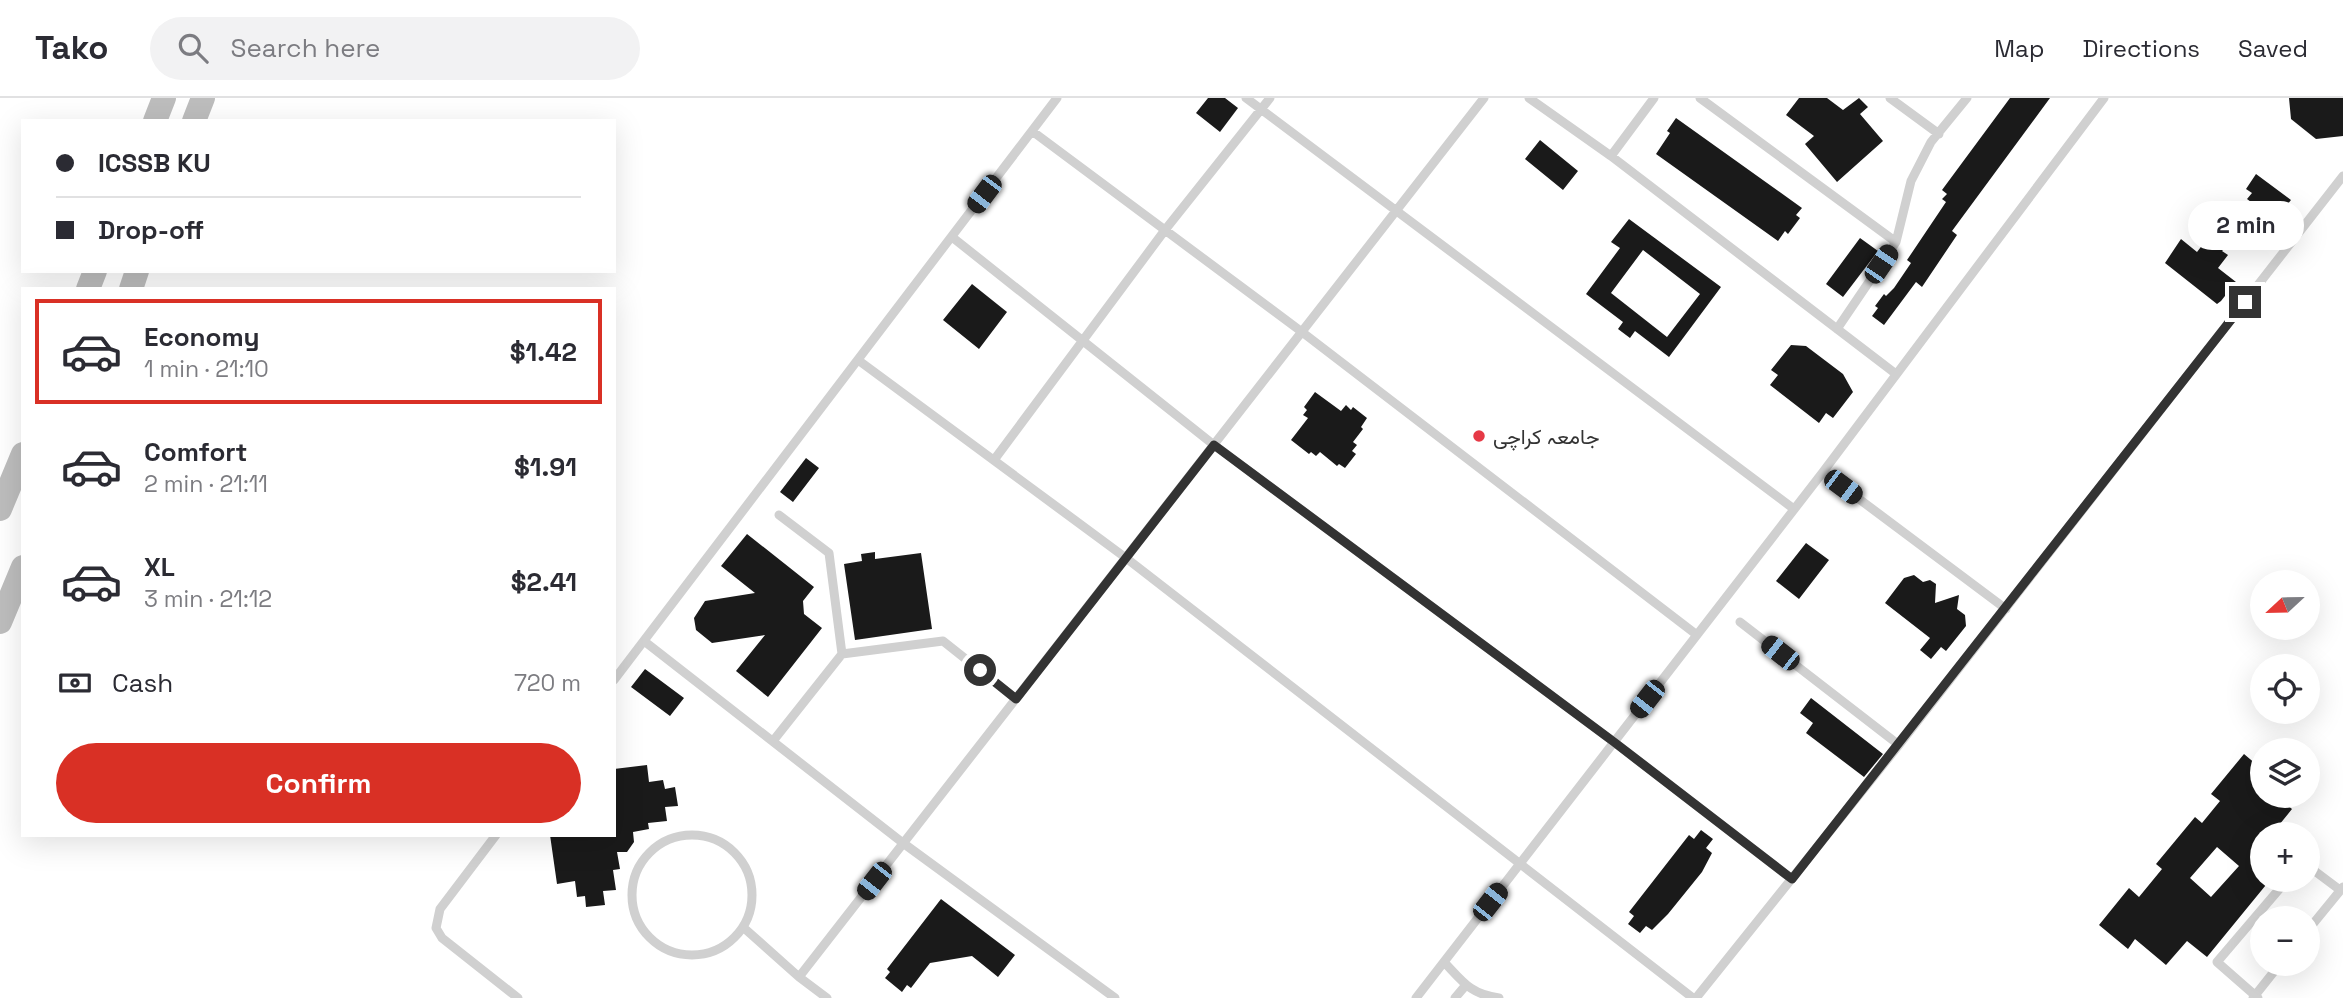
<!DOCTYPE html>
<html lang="en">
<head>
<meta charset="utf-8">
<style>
	:root { --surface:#fff; --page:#f2f2f3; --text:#2b2b33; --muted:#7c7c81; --line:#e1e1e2; --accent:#d93025 }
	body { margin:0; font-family:"Space Grotesk",Vazirmatn,sans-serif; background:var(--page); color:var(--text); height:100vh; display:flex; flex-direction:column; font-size:26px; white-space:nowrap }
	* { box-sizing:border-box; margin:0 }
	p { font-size:23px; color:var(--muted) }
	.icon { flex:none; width:38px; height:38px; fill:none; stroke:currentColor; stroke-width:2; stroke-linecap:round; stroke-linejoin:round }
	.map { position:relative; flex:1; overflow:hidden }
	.panel { position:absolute; left:21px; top:189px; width:595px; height:550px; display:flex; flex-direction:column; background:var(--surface); border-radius:0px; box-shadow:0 7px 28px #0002 }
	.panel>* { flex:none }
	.banner { position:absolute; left:21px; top:21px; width:595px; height:154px; border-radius:0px; box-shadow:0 7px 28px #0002; display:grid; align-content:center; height:154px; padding:0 35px; background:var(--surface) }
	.needle { width:46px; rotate:248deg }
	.controls { position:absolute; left:2250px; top:472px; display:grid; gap:14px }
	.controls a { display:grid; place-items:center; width:70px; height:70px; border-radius:50%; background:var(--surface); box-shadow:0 7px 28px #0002; font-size:35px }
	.end { position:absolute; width:32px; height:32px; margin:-16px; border:9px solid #333; background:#fff; box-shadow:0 0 0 4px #fff }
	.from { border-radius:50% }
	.bubble { position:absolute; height:49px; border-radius:24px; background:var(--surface); box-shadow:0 7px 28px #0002; font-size:23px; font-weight:700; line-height:49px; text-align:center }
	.car { position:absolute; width:21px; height:42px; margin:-21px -10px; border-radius:9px; box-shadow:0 0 5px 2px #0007; background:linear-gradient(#222 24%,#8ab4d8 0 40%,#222 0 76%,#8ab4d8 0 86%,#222 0) }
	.banner b { display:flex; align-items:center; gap:24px; height:66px; font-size:26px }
	.banner b+b { border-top:2px solid var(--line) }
	.banner i { width:18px; height:18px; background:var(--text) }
	ul { padding:12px 0 0; list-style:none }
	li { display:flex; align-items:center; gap:21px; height:105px; margin:0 14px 10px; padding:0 21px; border:4px solid transparent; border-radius:0px }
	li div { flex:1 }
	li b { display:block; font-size:26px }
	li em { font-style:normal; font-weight:700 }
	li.active { border-color:var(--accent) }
	li>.icon { width:63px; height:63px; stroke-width:1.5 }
	.pay { display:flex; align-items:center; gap:18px; height:77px; padding:0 35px; font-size:26px }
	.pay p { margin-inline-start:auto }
	.action { display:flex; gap:14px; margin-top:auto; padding:14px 35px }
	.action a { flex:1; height:80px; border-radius:42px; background:var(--accent); color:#fff; font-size:28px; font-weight:700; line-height:80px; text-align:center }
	header { display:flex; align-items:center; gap:42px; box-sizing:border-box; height:98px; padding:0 35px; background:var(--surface); border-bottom:2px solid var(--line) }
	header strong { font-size:33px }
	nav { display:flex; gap:38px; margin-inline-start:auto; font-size:24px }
	.search { width:490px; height:63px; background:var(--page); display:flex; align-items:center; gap:18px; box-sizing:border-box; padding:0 24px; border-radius:38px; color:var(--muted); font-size:26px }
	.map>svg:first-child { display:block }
	.building { fill:#1a1a1a; fill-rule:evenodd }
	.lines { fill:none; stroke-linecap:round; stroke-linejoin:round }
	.service { stroke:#d0d0d0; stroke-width:9 }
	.secondary { stroke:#bdbdbd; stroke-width:24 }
	.route { stroke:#333; stroke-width:9 }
	.poi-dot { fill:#e63946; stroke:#fff; stroke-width:2.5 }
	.labels { text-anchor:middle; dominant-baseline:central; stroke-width:7; stroke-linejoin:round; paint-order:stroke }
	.poi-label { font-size:21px; fill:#333; stroke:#fff; text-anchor:start }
</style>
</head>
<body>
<header>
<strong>Tako</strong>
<div class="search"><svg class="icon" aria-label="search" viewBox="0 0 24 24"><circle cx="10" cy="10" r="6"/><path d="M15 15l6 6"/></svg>Search here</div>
<nav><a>Map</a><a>Directions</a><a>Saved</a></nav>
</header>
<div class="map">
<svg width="2343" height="900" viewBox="0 0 2343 900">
	<rect width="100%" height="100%" fill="#fff"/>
	<path class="building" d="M1208 0H1225L1238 10 1220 34 1196 15Z
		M1799 0H1827L1843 12 1859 0 1868 9 1860 16 1883 43 1837 84 1805 46 1814 38 1786 17Z
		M2010 0H2050L1952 133 1957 137 1922 189 1916 184 1884 227 1872 218 1878 210 1875 208 1884 196 1886 198 1894 190 1911 165 1907 162 1946 104 1942 101 1947 96 1942 92Z
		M2289 0H2343V38L2316 41 2291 21Z
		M1676 20 1802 110 1796 117 1800 120 1788 136 1785 133 1778 143 1656 56 1670 35 1667 33Z
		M1540 42 1578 73 1563 92 1525 61Z
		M2256 76 2291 102 2280 116 2276 113 2267 125 2262 121 2258 126 2247 119 2251 114 2246 111 2251 104 2247 101 2252 95 2246 91Z
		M1629 121 1721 189 1669 259 1635 233 1630 240 1618 231 1623 224 1586 196 1620 150 1611 144ZM1643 152 1700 196 1667 239 1611 195Z
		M1860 140 1878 153 1843 199 1826 186Z
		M2181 141 2197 154 2207 141 2212 145 2213 142 2224 151 2222 153 2228 157 2218 170 2236 184 2221 203 2217 206 2165 165Z
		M972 186 1007 214 979 251 943 222Z
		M1791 247 1806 248 1843 276 1853 294 1833 320 1826 315 1819 325 1770 287 1778 277 1771 272Z
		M1315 294 1341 313 1346 307 1351 312 1353 309 1367 320 1361 329 1363 331 1353 344 1357 347 1352 353 1356 356 1345 370 1339 366 1337 368 1320 354 1316 358 1311 354 1309 356 1291 342 1308 320 1303 317 1307 312 1304 309Z
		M806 360 819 370 793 404 780 394Z
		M747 436 814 489 803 503 804 516 822 530 768 599 736 573 765 537 712 545 696 532 694 520 705 503 755 495 721 468Z
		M1806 445 1829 462 1799 501 1776 483Z
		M875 454V461L921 455 932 531 855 542 844 466 862 463 861 456Z
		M1914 477 1923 484 1930 482 1936 486 1935 505 1959 497 1957 511 1965 517 1966 528 1946 553 1941 549 1931 561 1920 552 1930 540 1885 505 1904 480Z
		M645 571 684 600 670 618 631 589Z
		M1811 600 1883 656 1864 679 1806 635 1813 625 1800 615Z
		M2244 656 2263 672V698H2277L2292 711 2271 737H2263V782H2270L2207 859 2187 843 2166 867 2135 841 2128 851 2099 827 2129 790 2139 799 2162 771 2156 766 2195 719 2202 725 2220 703 2211 696ZM2217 749 2239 768 2211 799 2190 780Z
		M647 667 649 684 663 682 665 691 675 689 678 708 665 709 667 723 648 725 649 731 633 734 634 744 627 754H617L620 771 613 772 616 792 603 793 605 807 586 809 585 798 577 799 575 783 557 786 550 737H614V671Z
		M1701 732 1713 741 1706 750 1712 755 1702 774 1668 816 1652 832 1646 828 1640 835 1628 826 1634 818 1629 814 1689 737 1694 741Z
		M941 801 1015 857 998 879 972 858 930 865 911 890 907 887 902 894 885 880 890 874 887 871Z"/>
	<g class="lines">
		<path class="service" d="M1246 0 1794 411
			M1529 0 1611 58 1896 276
			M1700 0 1896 144
			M1890 0 1939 36
			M1032 33 1302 234 1697 537
			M1611 58 1654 0
			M952 139 1214 347 1614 644 1792 781
			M1837 231 1896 144 1911 83 1931 44 1967 0
			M858 262 1126 460 1693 900
			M994 362 1165 132 1270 0
			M1823 374 2006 511
			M779 417 829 455 842 556
			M1740 524 1899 647
			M644 543 903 745 1115 900
			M614 582 1057 0
			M773 643 842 556 943 543 1016 601
			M496 737 440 811 436 830 442 840 518 900
			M632 797a60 60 0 1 1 120 0a60 60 0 1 1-120 0Z
			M2308 768 2340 792
			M744 830 799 879 827 900
			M2308 832 2343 789
			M1444 864C1463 884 1470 896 1499 900
			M799 879 1484 0
			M1416 900 1823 374 2104 0
			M1455 900 1466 887
			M1696 900 1899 647 2343 78
			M2253 900 2280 866
			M2258 900 2217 864 2287 782"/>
		<path class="secondary" d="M155 23 164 0
			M194 23 203 0
			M88 191 95 173
			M131 191 137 173
			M0 411 23 356
			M0 524 23 469"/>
	</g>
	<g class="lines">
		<path class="route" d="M980 572 1016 601 1214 347 1614 644 1792 781 2245 204"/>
	</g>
	<circle class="poi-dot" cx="1479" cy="338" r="7"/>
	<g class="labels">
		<g class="poi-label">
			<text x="1493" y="338">جامعہ کراچی</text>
		</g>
	</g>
</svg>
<div class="controls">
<a><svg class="needle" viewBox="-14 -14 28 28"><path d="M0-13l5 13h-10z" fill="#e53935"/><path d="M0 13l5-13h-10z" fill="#7c7c81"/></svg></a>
<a><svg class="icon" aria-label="locate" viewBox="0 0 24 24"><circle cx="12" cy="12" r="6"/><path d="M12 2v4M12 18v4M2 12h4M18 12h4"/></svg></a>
<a><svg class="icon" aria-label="layers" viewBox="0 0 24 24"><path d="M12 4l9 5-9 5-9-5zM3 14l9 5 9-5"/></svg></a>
<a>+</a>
<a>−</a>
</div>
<i class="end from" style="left:980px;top:572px"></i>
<i class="end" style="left:2245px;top:204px"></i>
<div class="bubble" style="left:2188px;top:103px;width:116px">2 min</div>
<i class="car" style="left:984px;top:96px;rotate:217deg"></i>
<i class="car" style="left:1881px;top:166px;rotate:34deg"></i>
<i class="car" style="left:1843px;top:389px;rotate:127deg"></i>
<i class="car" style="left:1780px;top:555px;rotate:308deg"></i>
<i class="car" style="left:1647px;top:601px;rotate:218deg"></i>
<i class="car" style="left:874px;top:783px;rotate:218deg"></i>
<i class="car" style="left:1490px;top:804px;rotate:38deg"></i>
<div class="banner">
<b><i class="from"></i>ICSSB KU</b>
<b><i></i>Drop-off</b>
</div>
<section class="panel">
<ul>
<li class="active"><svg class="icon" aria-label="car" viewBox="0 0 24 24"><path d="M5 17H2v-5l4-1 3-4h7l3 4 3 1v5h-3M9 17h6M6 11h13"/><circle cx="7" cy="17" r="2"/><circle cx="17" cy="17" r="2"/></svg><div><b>Economy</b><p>1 min · 21:10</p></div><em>$1.42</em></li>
<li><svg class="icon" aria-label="car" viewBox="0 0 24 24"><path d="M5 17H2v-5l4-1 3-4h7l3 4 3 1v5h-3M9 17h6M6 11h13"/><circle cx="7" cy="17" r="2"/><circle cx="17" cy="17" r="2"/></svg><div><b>Comfort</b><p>2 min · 21:11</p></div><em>$1.91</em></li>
<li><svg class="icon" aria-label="car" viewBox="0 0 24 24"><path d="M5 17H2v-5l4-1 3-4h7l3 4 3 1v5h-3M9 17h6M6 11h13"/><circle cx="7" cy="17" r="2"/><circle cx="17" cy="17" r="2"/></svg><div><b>XL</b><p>3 min · 21:12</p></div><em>$2.41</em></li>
</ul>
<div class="pay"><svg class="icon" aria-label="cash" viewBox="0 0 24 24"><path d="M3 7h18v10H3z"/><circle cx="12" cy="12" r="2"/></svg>Cash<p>720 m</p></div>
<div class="action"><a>Confirm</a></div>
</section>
</div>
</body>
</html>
